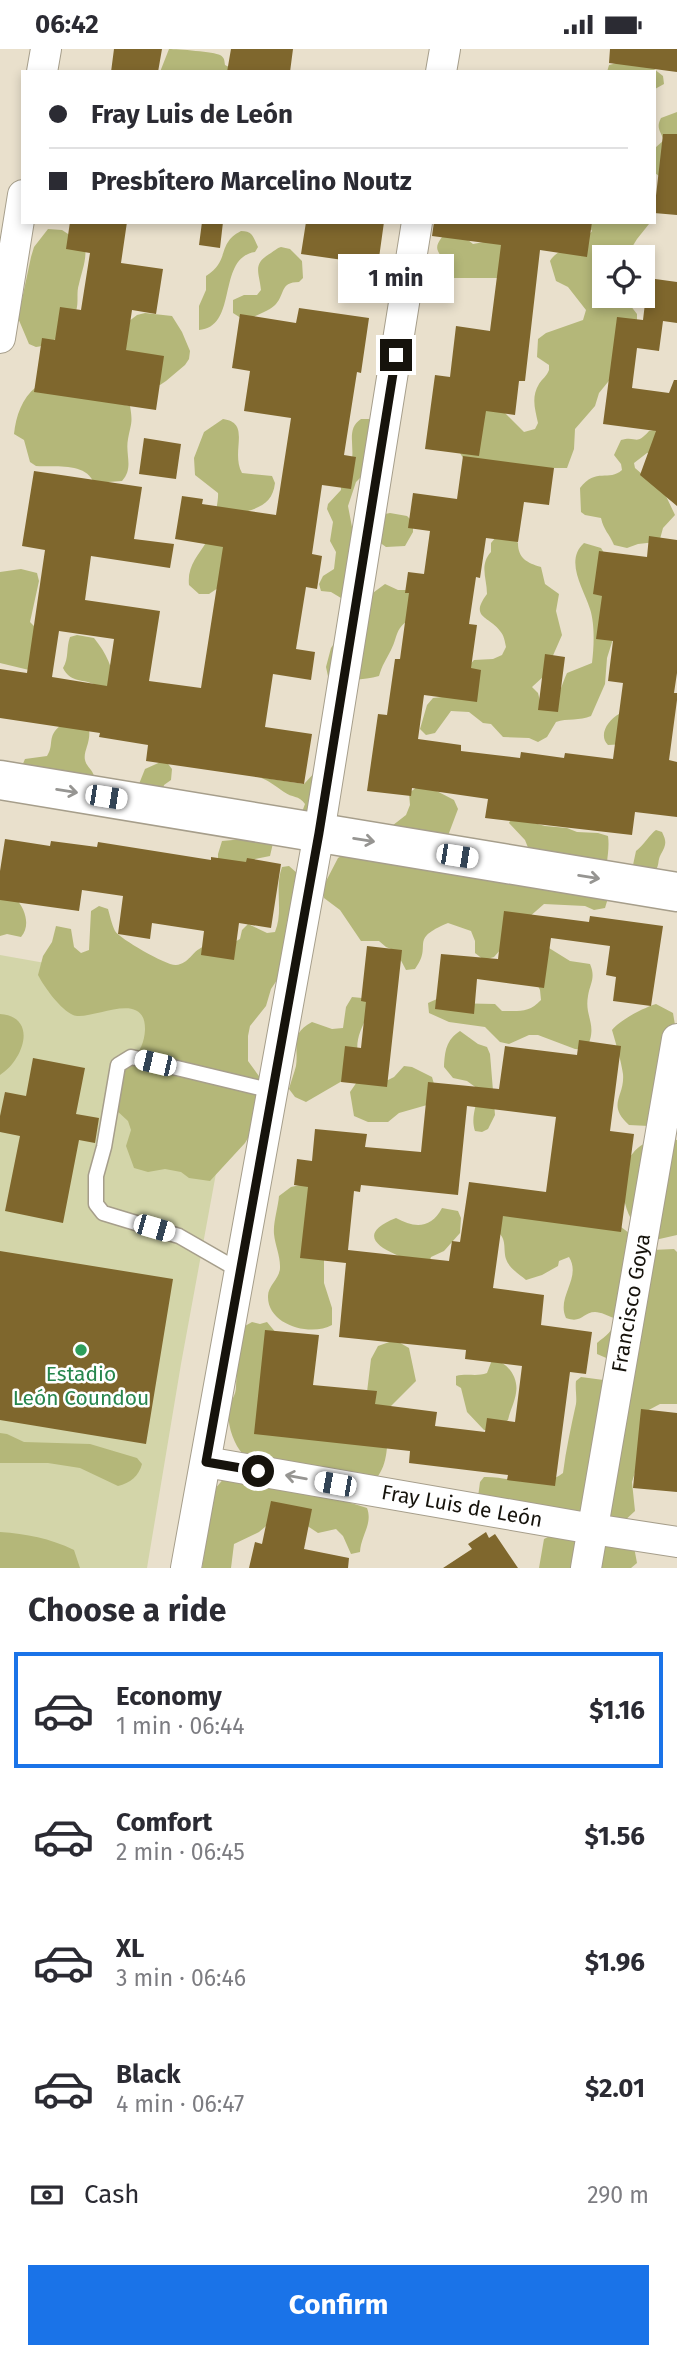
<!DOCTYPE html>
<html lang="en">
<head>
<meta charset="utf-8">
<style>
	:root { --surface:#fff; --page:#f7f7f7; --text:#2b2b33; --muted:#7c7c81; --line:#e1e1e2; --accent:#1a73e8 }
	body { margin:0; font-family:"Fira Sans",sans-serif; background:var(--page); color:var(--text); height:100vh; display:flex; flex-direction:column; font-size:26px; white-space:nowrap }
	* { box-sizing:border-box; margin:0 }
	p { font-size:23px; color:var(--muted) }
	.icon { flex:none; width:38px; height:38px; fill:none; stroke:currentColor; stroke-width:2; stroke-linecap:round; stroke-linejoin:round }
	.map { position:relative; height:1519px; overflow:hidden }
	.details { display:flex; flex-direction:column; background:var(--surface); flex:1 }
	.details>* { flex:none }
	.guide { position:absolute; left:21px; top:21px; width:635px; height:154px; border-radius:0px; box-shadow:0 4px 10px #0003; display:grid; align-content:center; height:154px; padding:0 28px; background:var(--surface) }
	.buttons { position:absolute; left:592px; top:196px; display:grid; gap:14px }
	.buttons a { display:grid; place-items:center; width:63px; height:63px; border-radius:0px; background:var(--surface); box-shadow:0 4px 10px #0003; font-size:35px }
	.end { position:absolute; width:32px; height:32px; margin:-16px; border:9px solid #16130c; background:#fff; box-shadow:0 0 0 4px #fff }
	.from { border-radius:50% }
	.bubble { position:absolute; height:49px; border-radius:0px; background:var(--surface); box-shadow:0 4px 10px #0003; font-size:23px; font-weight:700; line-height:49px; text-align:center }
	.car { position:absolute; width:21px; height:42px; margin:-21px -10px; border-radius:9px; box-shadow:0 0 5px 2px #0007; background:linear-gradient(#fff 24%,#345 0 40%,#fff 0 76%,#345 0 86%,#fff 0) }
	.guide b { display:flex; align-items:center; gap:24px; height:66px; font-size:26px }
	.guide b+b { border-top:2px solid var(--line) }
	.guide i { width:18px; height:18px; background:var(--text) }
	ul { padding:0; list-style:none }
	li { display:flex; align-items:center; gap:21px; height:116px; margin:0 14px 10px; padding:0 14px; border:4px solid transparent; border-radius:0px }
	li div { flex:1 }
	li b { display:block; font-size:26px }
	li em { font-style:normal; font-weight:700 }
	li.active { border-color:var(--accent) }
	li>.icon { width:63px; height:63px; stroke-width:1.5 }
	h2 { padding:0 28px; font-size:32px; line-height:84px }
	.pay { display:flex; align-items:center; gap:18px; height:77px; padding:0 28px; font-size:26px }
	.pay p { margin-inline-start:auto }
	.button { display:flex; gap:14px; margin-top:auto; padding:14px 28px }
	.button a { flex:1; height:80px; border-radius:0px; background:var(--accent); color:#fff; font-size:28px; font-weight:700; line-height:80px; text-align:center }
	.status { display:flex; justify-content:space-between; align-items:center; height:49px; padding:0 35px; background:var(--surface); direction:ltr }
	.status svg { height:19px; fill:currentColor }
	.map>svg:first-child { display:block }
	.green { fill:#d3d5a9 }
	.forest { fill:#b4b779 }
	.building { fill:#7f672d; fill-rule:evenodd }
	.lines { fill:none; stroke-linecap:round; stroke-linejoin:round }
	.lane-casing { stroke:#a69e8b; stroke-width:17 }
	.street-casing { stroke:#a69e8b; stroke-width:32 }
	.secondary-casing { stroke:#a69e8b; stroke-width:41 }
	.lane { stroke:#fff; stroke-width:14 }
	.street { stroke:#fff; stroke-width:30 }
	.secondary { stroke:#fff; stroke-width:38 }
	.oneway { stroke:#969592 }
	.route { stroke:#16130c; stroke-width:9 }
	.leisure-dot { fill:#2e9e5b; stroke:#fff; stroke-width:2.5 }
	.labels { text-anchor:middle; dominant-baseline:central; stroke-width:5; stroke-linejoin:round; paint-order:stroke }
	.street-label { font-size:21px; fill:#16130c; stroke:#fff }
	.leisure-label { font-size:21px; fill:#27864d; stroke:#fff }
</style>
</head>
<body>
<div class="status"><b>06:42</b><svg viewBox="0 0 49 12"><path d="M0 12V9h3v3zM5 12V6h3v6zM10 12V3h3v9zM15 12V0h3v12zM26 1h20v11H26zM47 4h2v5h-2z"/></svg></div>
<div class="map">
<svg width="677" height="1519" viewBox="0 0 677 1519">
	<rect width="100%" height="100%" fill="#e9e0cc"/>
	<path class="green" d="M0 906 248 950 181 1315 147 1519H0Z"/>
	<path class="forest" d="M169 0C177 0 215 3 220 6 225 9 224 11 225 16L239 23H160Z
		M617 14 649 16 663 27 664 35 655 40 654 23H607L609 16Z
		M677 63V123L663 130 655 124V99L664 91C660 82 656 78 661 69Z
		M586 173H649V175L637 190 626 208H604V247H623L637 265V273L612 328 599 344 595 357 575 380 574 400 567 419H545L463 409 460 404 475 362H503L524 383 535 380 538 374C535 360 531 348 539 335 542 330 547 327 549 321V316L537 308 538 290 546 284 583 271 586 261 568 238 556 232 550 212C557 199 579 198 592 182Z
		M48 180 62 181 85 196C87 211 82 221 79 235 76 243 79 254 76 262 70 280 54 296 36 298L29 295 18 269 31 208 34 198Z
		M241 182C253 182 253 188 258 198L255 203C216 209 239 278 199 281V257L206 241V227C231 211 216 195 241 182Z
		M463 187 473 195 505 189 499 229H452L444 225 445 213C438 202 433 200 442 188Z
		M281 198 290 200 302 212 303 229 299 233C280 233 285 245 276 255 270 262 253 268 244 271L233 264V251L244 246H257L261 241C259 222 252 215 271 204 274 202 277 199 281 198Z
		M145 264 172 267 182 283 190 302 189 310 185 316 166 332 160 336H151L111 286 137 266Z
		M36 338 130 357C133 374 131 374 128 390 125 406 134 419 122 432L94 434C86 413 55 418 36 417L30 413 24 391 14 385C16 367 22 349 36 338Z
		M223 370C252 374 230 402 242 424L272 427 275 434C273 451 264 457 248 462L224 535 209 545H199L189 536C187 517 198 507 207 492 212 484 219 452 218 444L195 426 194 409 204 383Z
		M361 370H369L375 376 368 421 356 433 348 457 352 478 360 486 353 550 341 549 331 543 321 542 319 535 323 527 334 520 336 503 330 492 333 473 327 460 328 455 341 441C341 426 346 426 351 414 356 399 345 380 361 370Z
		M654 381 658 384 662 401 647 404 634 414 635 419 665 445 675 466 663 479 660 490 656 493 638 495 627 499 614 496C609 484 604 482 601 469L585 466 581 463 580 439C596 418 609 433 622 421L621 415 614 406 621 391C637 386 635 398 649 382Z
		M390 464 407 467 413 473V483L405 497 386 498 379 493 385 465Z
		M512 487 518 494C518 509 527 514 541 518L545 535 559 545 556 562 562 586 544 627 532 638 538 644 540 652C563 647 558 644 567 624L592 614C594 598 595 575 590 560 584 540 564 512 584 494L601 499 606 507 613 590 607 609 605 635 591 667C580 672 567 669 556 673L547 688 538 693 529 689 503 688 491 675 483 674 469 663 451 662 435 684 426 686 420 680 427 656 433 649 442 648 474 611 493 610 502 606 506 598C505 593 504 586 500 582 489 567 469 569 487 545 487 530 479 516 491 503V494L496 488Z
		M21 520 37 524 39 532 30 573 37 580 29 621 0 614V523Z
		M385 535 398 541H414L412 570C395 577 398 588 391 601 386 611 382 616 379 627 363 632 346 630 329 632L326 618 331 599 366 549Z
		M77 586 94 589C107 605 112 618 116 638L98 643 94 635C81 630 70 633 63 619 69 609 66 599 70 588Z
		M619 665H625L627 695 608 696C598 686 608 671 619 665Z
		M61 676 89 680C91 694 83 702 85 711 86 717 92 720 94 727L91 731 22 717 25 710 47 707C55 695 46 688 61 676Z
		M165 711 172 720 171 731 164 736 163 740 139 735 145 720Z
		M317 721 333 759 302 763 305 755C299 746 292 749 284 743 275 737 269 731 258 728L304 735Z
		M427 737 454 751 458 760 446 792C453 802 460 815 468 824 487 843 514 813 529 801L525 791 509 774 512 768 545 777 567 779 577 783 598 784 608 787C611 808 600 830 608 849L605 859 594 861 585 857 544 855 528 869 494 908 484 911 475 904V892L471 882 448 874C407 891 434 895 415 920L406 921 396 902 386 898 379 892H361L340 861 324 849 323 838 338 809 388 780 406 766 410 756 409 744 417 738Z
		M656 781 662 783C667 793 666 796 661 805 657 812 660 816 655 822L633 816 636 802C644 796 650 785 656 781Z
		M244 790 273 794 270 807 255 810 246 817 218 815V805L222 792Z
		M289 817 297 824 285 919 271 940 266 957 250 977 248 987V1012L266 1037V1059L245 1094 210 1132 189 1129 181 1123 165 1120 148 1123 134 1119 126 1097 131 1081 128 1072 115 1060 109 1032C126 1018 144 1005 145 981 146 938 90 973 73 966 61 961 44 938 38 926L43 907 52 893 56 877 71 880 74 898 81 904 89 901 91 862 99 857 108 860C110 867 112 876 115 882 120 890 167 917 176 916 189 915 192 902 203 898 216 893 228 898 240 890L242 881 248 875 267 884 275 883C284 861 274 840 282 818Z
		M0 841C5 843 12 846 16 850 25 859 31 877 21 888L7 885 0 887Z
		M549 899 570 912 590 915C596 929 590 934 588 947 584 969 599 975 586 1001L575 1000 538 986H529L509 995 500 993 485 978 449 973 429 964 428 954 437 950 448 954 495 955 502 962C519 962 529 964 541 951L540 941 535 931Z
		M352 948 362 949 371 957C364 977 353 989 359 1010L349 1028 306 1053 295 1048 289 1040C291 1032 294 1025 296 1017 299 997 289 985 312 973L332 980 343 979 346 958Z
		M656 955 673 964 675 976 649 1077 629 1076C606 1055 625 1048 623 1025 621 1011 616 995 612 981 620 971 643 959 656 955Z
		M0 965C39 968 23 1012 0 1026Z
		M460 982 478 995 487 998 490 1005 495 1066 488 1080 482 1083 475 1082C470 1067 478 1055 478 1040L467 1032 453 1029 444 1018C445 1002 446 991 460 982Z
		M404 1017 412 1018 432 1028 434 1035 427 1056 399 1064 388 1073H368L354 1067 350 1043 359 1030 388 1031 394 1028Z
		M672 1090 677 1091V1186L655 1191C649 1188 641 1184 637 1179 617 1154 615 1105 650 1092 656 1090 665 1091 672 1090Z
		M300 1136 307 1137 314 1141 324 1211V1234L332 1259V1276C311 1288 267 1276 268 1247 268 1236 281 1229 280 1217 280 1206 275 1196 274 1185 273 1174 278 1159 279 1147L291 1138Z
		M442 1159 458 1162 461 1169 460 1184 444 1202 431 1208 428 1217C404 1209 341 1191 396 1169 414 1179 431 1180 442 1159Z
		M503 1166 621 1178 652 1201 674 1200 677 1203V1355H660L645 1363 637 1417 632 1433 635 1462 622 1474 582 1462 575 1468 478 1448 480 1433 484 1428C511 1427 538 1443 563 1424 566 1400 571 1378 576 1355 577 1348 575 1339 576 1332L581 1328 611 1332V1311L597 1305V1294C606 1286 615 1282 614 1269 608 1267 601 1263 595 1263 583 1263 582 1275 566 1269 556 1248 582 1229 569 1208L559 1212 558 1217 542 1226 526 1231C519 1225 509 1219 506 1210 503 1199 507 1191 498 1183Z
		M252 1273 260 1275 267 1273 277 1285 275 1334 367 1343 371 1310 378 1297 395 1291 409 1299 416 1332 388 1360C386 1385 392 1413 374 1432L243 1405C233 1395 226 1372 229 1358 231 1351 236 1346 236 1338 237 1317 238 1296 245 1277Z
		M492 1311C507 1312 519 1328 516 1344 515 1352 510 1362 508 1371L493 1381H484L467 1363 461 1339 456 1336V1327C467 1324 477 1328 487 1324Z
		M0 1384 7 1385 24 1393 90 1395 137 1409 142 1415C139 1427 130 1434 118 1437L80 1419 48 1414H0Z
		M236 1415 320 1448H332L367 1459C373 1475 361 1486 360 1503L351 1505 343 1487 336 1480 318 1484 303 1474 272 1472 259 1483 234 1495 231 1519H202L207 1488 209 1447Z
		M0 1483C27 1485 49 1489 74 1501L80 1519H0Z
		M550 1487 579 1492 578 1519H539L544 1490Z
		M606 1495 634 1498 637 1514 631 1519H598L602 1500Z"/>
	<path class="building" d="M114 0H162L158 23H111Z
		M231 0H293L290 23H227Z
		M610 0H677V23L609 14Z
		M663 85H677V166L654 164Z
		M70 173H127L121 214 163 220 156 265 132 261 126 301 164 307 156 361 34 343 42 289 55 291 60 258 81 261 90 204 66 200Z
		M202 173H223L220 199 199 196Z
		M306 173H384L378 216 301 205Z
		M434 173H592L587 208 540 201 525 332H519L515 366 486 362 479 407 425 400 435 326 450 328 456 277 490 282 501 196 432 187Z
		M648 229 677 233V274L663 272 659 302 637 299 632 339 669 344 674 331H677V457L640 426 656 382 603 375 617 268 643 271Z
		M299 259 369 269 361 324 357 323 344 406 356 408 351 440 322 436 312 505 322 507 317 540 306 538 296 600 315 603 311 631 273 625 265 678 312 685 304 735 146 712 148 696 99 688 100 684 0 669V620L27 624 45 501 22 497 34 422 142 438 134 490 174 495 170 519 91 507 85 551 160 562 149 632 201 639 223 498 175 490 182 447 203 450 202 455 276 466 291 369 244 362 250 322 232 319 240 265 296 274ZM59 582 114 590 107 637 52 628Z
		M144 389 181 395 176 430 139 425Z
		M463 407 554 419 549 456 524 453 518 493 486 489 480 529 476 528 469 575 477 576 471 619 481 621 477 653 424 646 418 690 461 696V702L520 709 521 703 564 709 565 704 613 710 623 634 608 632 613 592 596 590 602 547 593 545 599 502 647 508 649 487 677 491V624L674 644H677V651L669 711 677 713V768L635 763 632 786 485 769 488 750 412 739 411 747 367 742 378 665 387 666 395 610H400L409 544H405L408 523 424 525 430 482 408 479 413 444 457 450Z
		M545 605 565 608 558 663 538 661Z
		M5 790 50 797 51 792 97 798 98 793 211 811V808L246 813 247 809 281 815 271 879 239 874 234 911 201 906 204 882 152 874 150 890 118 885 123 847 82 841 79 862 0 851V822Z
		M504 862 589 873 590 867 663 877 651 957 613 952 616 928 606 926 610 897 551 889 544 939 477 930 474 965 435 960 441 905 498 910Z
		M367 897 402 901 387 1038 341 1033 345 997 361 999 366 953 361 952Z
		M579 991 621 997 610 1082 634 1085 621 1183 503 1167 493 1239 544 1246 541 1276 592 1283 586 1325 570 1323 555 1437 507 1431 508 1426 409 1414 410 1402 254 1385 265 1281 319 1286 313 1336 377 1342 375 1355 437 1363 435 1377 485 1383 487 1369 515 1373 522 1317 465 1310 466 1301 339 1288 346 1214 300 1209 308 1138 294 1136 297 1110 312 1112 315 1080 367 1085 365 1098 421 1103 428 1033 499 1040 505 997 577 1006ZM467 1057 556 1068 546 1143 469 1133 460 1193 452 1192 449 1212 348 1201 354 1142 360 1143 361 1136 458 1146Z
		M33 1009 85 1019 76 1065 99 1069 95 1094 79 1091 63 1174 5 1162 20 1087 0 1083V1067L5 1043 26 1047Z
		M0 1202 173 1230 146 1395 0 1371Z
		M641 1360 677 1364V1443L633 1439Z
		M271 1452 312 1460 304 1500 349 1509 348 1519H249L255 1493 262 1495Z
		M486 1483 489 1489 495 1485 518 1519H443L472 1500 468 1495Z"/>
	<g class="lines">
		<g class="lane-casing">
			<path id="lane" d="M240 1222 179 1187 103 1164 96 1155V1127L104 1098 118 1016 131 1008 273 1042"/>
		</g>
		<g class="street-casing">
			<path id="street" d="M42 23 46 0
				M441 23 445 0
				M0 289 23 146
				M206 1413 593 1480 677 1493
				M186 1519 319 784 417 173
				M586 1519 677 990"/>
		</g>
		<g class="secondary-casing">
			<path id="secondary" d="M0 731 677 843"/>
		</g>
		<use href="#lane" class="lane"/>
		<use href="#street" class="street"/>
		<use href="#secondary" class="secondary"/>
	</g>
	<defs><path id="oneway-shaft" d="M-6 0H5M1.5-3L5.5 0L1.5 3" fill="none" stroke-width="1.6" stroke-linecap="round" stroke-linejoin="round" transform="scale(1.75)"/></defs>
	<g class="oneway">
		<use href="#oneway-shaft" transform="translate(67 742) rotate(9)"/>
		<use href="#oneway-shaft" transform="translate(364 791) rotate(9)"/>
		<use href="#oneway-shaft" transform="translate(589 828) rotate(9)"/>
		<use href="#oneway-shaft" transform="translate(296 1428) rotate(-170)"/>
	</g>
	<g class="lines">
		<path class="route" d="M258 1422 206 1413 319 784 396 306"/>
	</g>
	<circle class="leisure-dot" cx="81" cy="1301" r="7"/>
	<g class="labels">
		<g class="street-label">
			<text transform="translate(631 1254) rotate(-80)">Francisco Goya</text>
			<text transform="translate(462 1457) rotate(10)">Fray Luis de León</text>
		</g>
		<g class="leisure-label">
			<text x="81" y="1325">Estadio<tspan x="81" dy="24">León Coundou</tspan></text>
		</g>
	</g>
</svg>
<div class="buttons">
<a><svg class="icon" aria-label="locate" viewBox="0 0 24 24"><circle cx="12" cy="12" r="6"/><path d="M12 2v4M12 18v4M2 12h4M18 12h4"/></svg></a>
</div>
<i class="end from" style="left:258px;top:1422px"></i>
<i class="end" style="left:396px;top:306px"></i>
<div class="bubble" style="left:338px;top:205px;width:116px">1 min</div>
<i class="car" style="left:106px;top:748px;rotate:99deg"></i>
<i class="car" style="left:457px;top:807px;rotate:99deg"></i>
<i class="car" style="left:155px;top:1014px;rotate:283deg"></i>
<i class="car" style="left:154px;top:1179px;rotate:106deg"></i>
<i class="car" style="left:335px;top:1435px;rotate:280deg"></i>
<div class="guide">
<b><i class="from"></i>Fray Luis de León</b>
<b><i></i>Presbítero Marcelino Noutz</b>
</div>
</div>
<section class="details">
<h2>Choose a ride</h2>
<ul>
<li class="active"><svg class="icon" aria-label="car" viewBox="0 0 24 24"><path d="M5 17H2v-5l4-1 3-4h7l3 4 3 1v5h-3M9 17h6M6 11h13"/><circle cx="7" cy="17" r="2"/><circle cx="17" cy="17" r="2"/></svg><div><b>Economy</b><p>1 min · 06:44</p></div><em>$1.16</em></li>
<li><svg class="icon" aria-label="car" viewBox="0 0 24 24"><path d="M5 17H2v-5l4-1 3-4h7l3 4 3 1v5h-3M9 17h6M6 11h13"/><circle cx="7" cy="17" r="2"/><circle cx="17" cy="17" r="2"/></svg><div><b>Comfort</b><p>2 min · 06:45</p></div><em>$1.56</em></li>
<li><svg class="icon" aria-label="car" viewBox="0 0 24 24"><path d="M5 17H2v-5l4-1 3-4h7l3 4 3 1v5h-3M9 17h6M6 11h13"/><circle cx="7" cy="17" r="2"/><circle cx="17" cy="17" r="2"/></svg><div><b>XL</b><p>3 min · 06:46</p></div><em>$1.96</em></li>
<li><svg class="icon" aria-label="car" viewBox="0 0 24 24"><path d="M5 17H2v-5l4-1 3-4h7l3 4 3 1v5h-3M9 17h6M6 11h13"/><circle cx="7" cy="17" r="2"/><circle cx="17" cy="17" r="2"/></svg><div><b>Black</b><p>4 min · 06:47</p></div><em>$2.01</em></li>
</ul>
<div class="pay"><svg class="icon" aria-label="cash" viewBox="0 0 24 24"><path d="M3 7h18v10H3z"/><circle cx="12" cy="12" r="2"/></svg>Cash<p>290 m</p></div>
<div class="button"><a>Confirm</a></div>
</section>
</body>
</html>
